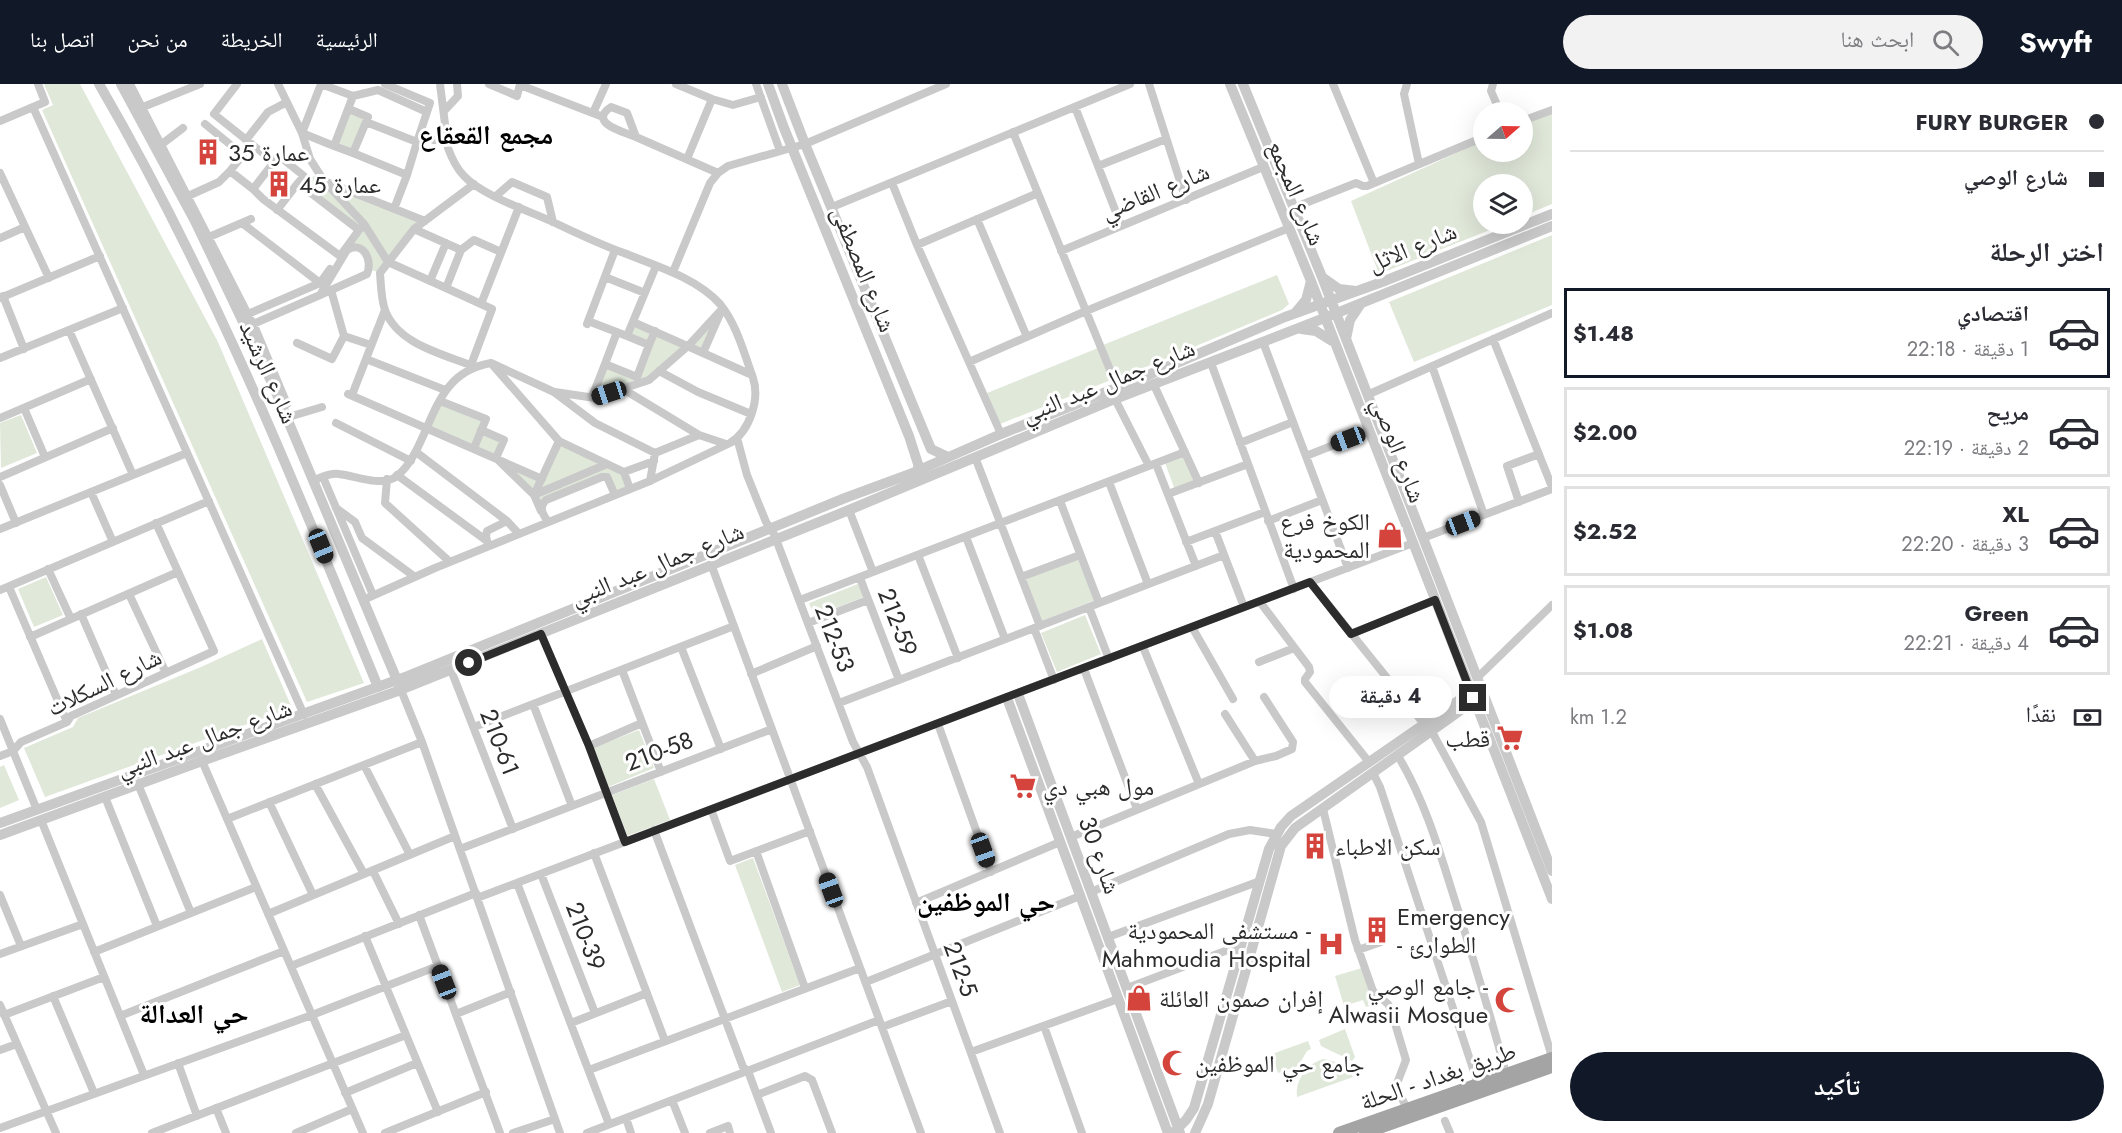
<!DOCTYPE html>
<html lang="ar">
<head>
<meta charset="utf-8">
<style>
	:root { --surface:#fff; --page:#f2f2f3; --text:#2b2b33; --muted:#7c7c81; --line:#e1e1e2; --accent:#111827 }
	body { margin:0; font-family:Jost,"Noto Naskh Arabic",sans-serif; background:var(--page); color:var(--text); direction:rtl; height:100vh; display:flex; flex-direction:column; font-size:22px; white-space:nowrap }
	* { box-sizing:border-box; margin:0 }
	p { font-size:20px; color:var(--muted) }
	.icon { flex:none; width:33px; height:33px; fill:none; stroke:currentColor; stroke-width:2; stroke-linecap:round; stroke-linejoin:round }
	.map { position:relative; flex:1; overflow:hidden; direction:ltr }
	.panel { display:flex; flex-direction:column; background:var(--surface); width:570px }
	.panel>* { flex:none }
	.hud { display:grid; align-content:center; height:132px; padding:0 18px; background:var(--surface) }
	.needle { width:39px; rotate:70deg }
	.tools { position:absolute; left:1473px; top:18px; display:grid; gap:12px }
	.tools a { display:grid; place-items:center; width:60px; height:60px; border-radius:50%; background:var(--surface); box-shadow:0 6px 24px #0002; font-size:30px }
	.end { position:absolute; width:27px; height:27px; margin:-14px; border:8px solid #2c2c2c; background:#fff; box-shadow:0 0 0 3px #fff }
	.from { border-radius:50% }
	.bubble { position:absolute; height:42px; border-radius:21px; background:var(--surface); box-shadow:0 6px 24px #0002; font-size:20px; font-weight:700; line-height:42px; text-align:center; direction:rtl }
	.car { position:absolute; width:18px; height:36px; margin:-18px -9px; border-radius:8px; box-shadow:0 0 4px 2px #0007; background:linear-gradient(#222 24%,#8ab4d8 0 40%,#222 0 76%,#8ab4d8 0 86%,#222 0) }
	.hud b { display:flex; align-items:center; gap:21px; height:57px; font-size:22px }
	.hud b+b { border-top:2px solid var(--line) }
	.hud i { width:15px; height:15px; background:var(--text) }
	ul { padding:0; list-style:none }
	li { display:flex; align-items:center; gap:18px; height:90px; margin:0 12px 9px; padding:0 6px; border:3px solid var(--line); border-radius:0px }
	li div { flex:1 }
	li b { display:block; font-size:22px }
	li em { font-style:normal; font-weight:700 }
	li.on { border-color:var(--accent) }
	li>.icon { width:54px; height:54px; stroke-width:1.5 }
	h2 { padding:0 18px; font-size:27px; line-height:72px }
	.pay { display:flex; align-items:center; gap:15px; height:66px; padding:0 18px; font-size:22px }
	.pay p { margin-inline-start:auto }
	.cta { display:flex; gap:12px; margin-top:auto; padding:12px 18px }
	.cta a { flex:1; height:69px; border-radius:36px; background:var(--accent); color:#fff; font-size:24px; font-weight:700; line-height:69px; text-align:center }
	header { display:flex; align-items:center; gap:36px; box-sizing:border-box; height:84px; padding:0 30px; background:var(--accent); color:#fff }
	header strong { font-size:28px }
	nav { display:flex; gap:33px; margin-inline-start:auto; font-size:21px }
	.search { width:420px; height:54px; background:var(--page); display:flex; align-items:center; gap:15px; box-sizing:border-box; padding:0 21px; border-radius:33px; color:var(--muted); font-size:22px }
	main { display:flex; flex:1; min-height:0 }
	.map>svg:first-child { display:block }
	.green { fill:#e0e8da }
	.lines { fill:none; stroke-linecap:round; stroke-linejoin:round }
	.minor { stroke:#c9c9c9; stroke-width:8 }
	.tertiary { stroke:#c9c9c9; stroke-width:10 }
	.primary { stroke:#a4a4a4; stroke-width:12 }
	.route { stroke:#2c2c2c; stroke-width:8 }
	.labels { text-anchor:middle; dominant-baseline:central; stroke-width:6; stroke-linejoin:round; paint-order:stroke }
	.poi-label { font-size:24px; fill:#2c2c2c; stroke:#fff; text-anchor:start }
	.street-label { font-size:24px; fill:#2c2c2c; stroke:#fff }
	.quarter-label { font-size:27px; font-weight:bold; fill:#000; stroke:#fff }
</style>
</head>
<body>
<header>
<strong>Swyft</strong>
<div class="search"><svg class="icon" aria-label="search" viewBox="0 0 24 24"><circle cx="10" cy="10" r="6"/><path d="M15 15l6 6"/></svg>ابحث هنا</div>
<nav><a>الرئيسية</a><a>الخريطة</a><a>من نحن</a><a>اتصل بنا</a></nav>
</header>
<main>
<section class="panel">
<div class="hud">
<b><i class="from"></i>FURY BURGER</b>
<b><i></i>شارع الوصي</b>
</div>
<h2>اختر الرحلة</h2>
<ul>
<li class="on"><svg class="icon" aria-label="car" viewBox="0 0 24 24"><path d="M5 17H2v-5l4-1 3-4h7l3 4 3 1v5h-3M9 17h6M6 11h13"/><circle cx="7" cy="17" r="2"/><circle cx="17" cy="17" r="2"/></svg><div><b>اقتصادي</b><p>1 دقيقة · 22:18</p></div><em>$1.48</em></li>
<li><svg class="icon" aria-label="car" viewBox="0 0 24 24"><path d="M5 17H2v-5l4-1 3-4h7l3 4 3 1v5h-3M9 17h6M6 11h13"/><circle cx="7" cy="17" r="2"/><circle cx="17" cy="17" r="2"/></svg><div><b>مريح</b><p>2 دقيقة · 22:19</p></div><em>$2.00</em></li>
<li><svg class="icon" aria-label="car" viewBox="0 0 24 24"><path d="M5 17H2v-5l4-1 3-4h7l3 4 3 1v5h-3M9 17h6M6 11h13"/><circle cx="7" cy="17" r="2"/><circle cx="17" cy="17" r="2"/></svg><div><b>XL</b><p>3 دقيقة · 22:20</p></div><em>$2.52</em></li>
<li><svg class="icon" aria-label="car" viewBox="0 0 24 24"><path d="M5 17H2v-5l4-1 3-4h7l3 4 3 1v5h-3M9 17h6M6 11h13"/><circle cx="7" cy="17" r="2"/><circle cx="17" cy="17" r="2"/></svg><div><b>Green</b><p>4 دقيقة · 22:21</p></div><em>$1.08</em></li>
</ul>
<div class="pay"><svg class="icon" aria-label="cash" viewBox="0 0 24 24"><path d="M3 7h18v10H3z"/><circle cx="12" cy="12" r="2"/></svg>نقدًا<p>1.2 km</p></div>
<div class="cta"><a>تأكيد</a></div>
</section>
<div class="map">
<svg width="1552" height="1049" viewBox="0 0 1552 1049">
	<rect width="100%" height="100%" fill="#fff"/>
	<path class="green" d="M44 0H80L218 258 364 599 307 618 42 26 53 21Z
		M349 25 368 33 353 69 334 62Z
		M1552 27V120L1523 132 1522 100H1484V140H1505L1379 190 1351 117 1483 57 1484 68H1522L1523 40Z
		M319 90 324 97 425 137 380 189 369 185 368 173 352 163 359 146 298 99Z
		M1552 151V221L1414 278 1389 218Z
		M1277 191 1289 220 1282 226 1117 295 1103 261Z
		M723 224 703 269 687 262 646 297 595 314 605 280 637 293 650 262 627 252 633 238 687 262Z
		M1098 264 1111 296 1000 340 987 309Z
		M440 317 486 335 481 346 504 356 497 373 542 395 559 357 624 388 630 405 615 411 607 393 542 421 496 374 427 344Z
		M21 331 37 369 1 384 0 339Z
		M1185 371 1195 398 1175 406 1165 379Z
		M1078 475 1095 516 1042 537 1026 495Z
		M46 493 63 531 34 543 18 505Z
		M858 500 864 513 814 532 809 519Z
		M1085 531 1101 570 1057 588 1041 549Z
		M262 555 292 624 45 713 24 664 73 643 78 634 201 583Z
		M639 646 654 684 608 703 592 664Z
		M4 681 19 716 0 724V683Z
		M654 695 670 736 627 752 612 711Z
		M753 774 800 901 782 908 735 781Z
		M1362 884 1374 921 1366 923 1363 916 1344 922 1335 892Z
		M1345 945 1355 973 1352 977 1321 962 1319 956Z
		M1308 957 1311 965 1307 967 1298 982 1278 989 1272 970Z
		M1323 975C1336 977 1348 981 1353 993L1297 1013C1295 996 1307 980 1323 975Z"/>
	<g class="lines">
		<path class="minor" d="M38 0 45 18 33 23 304 631
			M130 0 256 246 287 320
			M237 0 214 30 274 78 279 72 304 92 298 99
			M278 0 302 49 334 62 353 12 321 0
			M321 0 302 49 310 75 324 97 425 137
			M385 0 430 19 427 28
			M489 0 517 12 520 0
			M676 0 712 15 687 75
			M756 0 780 67
			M1149 0 1186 116
			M1333 0 1374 99
			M1407 0 1404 10 1419 80
			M1493 0 1491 7 1500 28
			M520 1 603 33
			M353 12 378 6 427 28 417 58
			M712 15 733 21 761 13
			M143 23 200 0
			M1075 23 1121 141
			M444 27 458 12 457 0
			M593 29 606 0
			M0 37 33 23
			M1522 37 1552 26
			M205 40 243 71 230 87 253 105 274 78
			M1013 48 1117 303
			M636 53C624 48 587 39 611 23L627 29 636 53 718 89
			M246 56 268 28 287 18
			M434 56 447 55
			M162 60 183 44
			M334 62 353 69 366 38 368 33 349 25
			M353 69 407 91 417 58 366 38
			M1098 82 1166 55
			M0 89 49 194
			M326 99 364 140 388 178 446 204
			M892 99 917 161 1001 350
			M474 100 414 145 380 189C381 201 381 215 385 226 398 261 444 270 475 283
			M253 105 263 115 340 172 359 146
			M188 112 219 98 230 87
			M496 112 512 98 547 113 553 138
			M832 123 1130 0
			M1293 124 1356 99 1363 102H1367L1484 53
			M394 125 407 91
			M277 126 298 99 359 146 362 143
			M977 135 1027 253
			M242 139 320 199 330 185
			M414 145 461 166
			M209 153 251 135
			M0 154 25 143
			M917 161 1038 109
			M1061 167 1263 83
			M673 188 710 99 718 89 728 82 805 60 946 0
			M605 193 645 209
			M430 197 446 159
			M331 206 344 252 371 261
			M3 212 24 265
			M0 214 100 172
			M481 220 446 204 461 166 474 156 501 168
			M248 230 320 199
			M720 230 703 269 752 291
			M588 237 627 252 656 182
			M633 238 703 269
			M253 240 320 211 367 190C373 176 363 156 347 166L320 211
			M587 240 615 166
			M69 246 133 391
			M617 248 605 280 637 293 649 261
			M627 252 649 261 655 247
			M1493 255 1552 403
			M1263 258 1348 484
			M297 259 332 275 344 252
			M0 274 123 224
			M366 275 385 226
			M969 278 1086 227 1289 144
			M1211 279 1294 505
			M471 281 492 225 481 220 519 123
			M1432 282 1484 431
			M659 287 698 308 751 330
			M1154 301 1199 399
			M623 305 699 351
			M555 308 595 314 649 296 689 261 723 224
			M348 310 542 395
			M352 311 366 275 445 306
			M1367 311 1552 229
			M592 313 605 280
			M1115 315 1149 382
			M440 317 486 335 474 364
			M24 324 45 373
			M292 332 322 323
			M0 334 91 295
			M336 339 411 377
			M481 346 504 356 496 374 534 411 607 380
			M737 354 747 391 766 438 774 450 853 658 867 683 1000 1049
			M559 357 491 279 554 308 595 339 655 369
			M1240 359 1293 338
			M416 368 507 437
			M1306 372 1369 347
			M975 373 1040 542
			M1156 380 1196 482
			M397 391 487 457
			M0 393 113 344
			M323 393 373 511
			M317 395C324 392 332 389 339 390 356 392 378 402 394 394 404 388 412 375 417 365 436 327 443 287 491 279
			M387 395 385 419 450 478
			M650 397 655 369 699 351 726 360
			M1109 398 1148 500
			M0 401 16 439
			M630 405 624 388 654 377
			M91 408 113 458
			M1168 410 1248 380
			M1060 417 1099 519
			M1519 418 1507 382 1539 370
			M336 424 355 438 362 454 415 493
			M849 426 873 488
			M541 427 534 411 559 357 624 388
			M1268 437 1322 416
			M548 438C543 430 538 424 546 416L602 393H607L615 411
			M0 445 187 369
			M1215 447 1244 523
			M966 453 1005 555
			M1423 454 1552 405
			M1186 458 1265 428
			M488 461 486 452 487 447 507 437 519 450
			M918 471 958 574
			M711 480 921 1049
			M48 485 71 535
			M1021 493 1080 471
			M860 494 899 596
			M1310 498 1424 640
			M9 503 67 638
			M0 506 209 417
			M129 510 166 589
			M363 516 435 484 650 397 730 359C750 347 760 315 753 294 744 269 737 241 720 220 697 194 654 181 624 169 599 160 576 149 553 138 527 126 483 112 464 92 456 84 452 75 448 64L440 0
			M800 516 1185 368
			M1260 518 1309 583 1310 588 1305 595V598L1369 678
			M1089 523 1109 575
			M81 530 116 611
			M808 539 868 516
			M1192 543 1233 615
			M1034 544 1054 596
			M541 550 589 662 625 758
			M1351 550 1435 516
			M30 553 178 488
			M681 563 721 665
			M1143 563 1199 700
			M1259 578 1294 564
			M1084 585 1137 725
			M451 586 513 745
			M622 586 661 688
			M751 590 817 562
			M1477 594 1552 521
			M401 606 422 658 560 1049
			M839 619 1224 471
			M533 620 572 722
			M1225 630 1255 677
			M0 635 37 726
			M938 640 991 788
			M474 643 734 542
			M1432 648 1481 738 1552 973
			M589 662 642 639
			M0 672 13 667 21 658 67 638 71 632 214 567 156 439
			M1398 672C1427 720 1441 773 1458 826 1475 881 1492 935 1506 990
			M202 677 363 1049
			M364 681 410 771
			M1373 689 1380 703 1478 1000
			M138 700 191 829
			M315 700 364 790
			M105 713 157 842
			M269 718 313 811
			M711 725 730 777 810 747
			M1323 725 1355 856 1373 907 1388 920 1391 926 1406 976 1396 1002 1407 1025
			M227 735 422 658
			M41 736 144 991
			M654 746 743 983 748 987 771 1049
			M1071 753 1255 677 1276 672 1292 665 1293 658 1264 613
			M460 765 772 645
			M756 767 805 904
			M594 769 665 957
			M373 787 399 840
			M541 790 595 929
			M517 799 609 1040
			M1091 808 1229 750 1250 746 1276 750
			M0 811 21 862
			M477 814 1413 459
			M916 819 1060 758
			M268 830 455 752
			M419 831 500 1049
			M365 852 438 1028
			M1108 853 1260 797
			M1358 866 1381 858
			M94 868 256 803
			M0 870 83 840
			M291 882 476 809
			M866 898 1080 812
			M1127 904 1241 861
			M53 912 94 1009
			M0 921 56 1049
			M456 930 511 908
			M4 931 104 893
			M120 932 284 867
			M571 939 647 909
			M1044 942 1082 1049
			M882 943 952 917
			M0 966 17 960
			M971 968 1118 915
			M178 979 197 1032
			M589 986 860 884
			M345 1009 417 979
			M757 1011 805 992 812 996 832 1049
			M672 1016 685 1049
			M216 1024 226 1049
			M626 1034 631 1049
			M1445 1037 1450 1049
			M0 1044 312 931 438 882
			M152 1049 406 951
			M296 1049 352 1025
			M385 1049 486 1008
			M513 1049 555 1035
			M587 1049 879 936
			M710 1049 728 1042 730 1049"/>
		<path class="tertiary" d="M99 0C211 192 294 397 378 603
			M121 0 195 137 273 301 399 601
			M768 0 784 44 909 352 918 380 919 391
			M782 0 805 60 931 365 948 373
			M1230 0 1311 197 1552 815
			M1243 0 1322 193 1552 787
			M1322 193 1339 205 1356 207
			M1296 228 1306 216 1311 197
			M1301 245 1316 247 1332 257
			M1346 255 1350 236 1360 221
			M1018 610 1180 1049
			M1007 614 1168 1049
			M0 739 408 592 845 414 910 390 1001 350 1146 292 1285 233 1382 198 1552 130
			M0 751 202 677 395 608 849 426 1115 315 1327 233 1552 142
			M1173 1049 1186 1036 1194 1024 1269 765 1281 743 1291 732 1462 614 1469 604 1471 605
			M1195 1049 1208 1020 1281 762 1295 744 1461 626 1469 619 1475 609"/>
		<path class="primary" d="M1339 1049 1552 974
			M1365 1049 1552 983"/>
	</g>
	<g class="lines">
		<path class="route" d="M469 579 541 550 589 662 625 758 1310 498 1351 550 1435 516 1473 614"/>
	</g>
	<defs>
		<g id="building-bare" transform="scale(2.07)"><path d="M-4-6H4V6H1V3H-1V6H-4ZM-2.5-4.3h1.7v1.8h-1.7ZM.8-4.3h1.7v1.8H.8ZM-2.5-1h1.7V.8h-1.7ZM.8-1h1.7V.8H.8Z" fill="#d4443d" stroke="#fff" stroke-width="2.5" paint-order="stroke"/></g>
		<g id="shop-bare" transform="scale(2.07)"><path d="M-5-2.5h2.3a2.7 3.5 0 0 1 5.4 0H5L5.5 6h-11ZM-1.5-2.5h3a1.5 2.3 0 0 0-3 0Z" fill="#d4443d" stroke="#fff" stroke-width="2.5" paint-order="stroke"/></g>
		<g id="supermarket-bare" transform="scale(2.07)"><path d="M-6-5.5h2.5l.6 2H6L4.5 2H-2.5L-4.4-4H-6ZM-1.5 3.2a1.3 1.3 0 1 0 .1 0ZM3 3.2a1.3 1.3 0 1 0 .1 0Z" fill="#d4443d" stroke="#fff" stroke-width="2.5" paint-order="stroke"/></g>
		<g id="hospital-bare" transform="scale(2.07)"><path d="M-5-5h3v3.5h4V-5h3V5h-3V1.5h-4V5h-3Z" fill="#d4443d" stroke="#fff" stroke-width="2.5" paint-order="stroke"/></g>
		<g id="mosque-bare" transform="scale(2.07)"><path d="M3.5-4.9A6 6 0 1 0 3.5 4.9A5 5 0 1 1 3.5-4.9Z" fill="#d4443d" stroke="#fff" stroke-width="2.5" paint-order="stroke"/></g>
	</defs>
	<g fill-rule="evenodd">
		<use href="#building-bare" x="208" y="68"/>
		<use href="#building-bare" x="279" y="100"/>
		<use href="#shop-bare" x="1390" y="451"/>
		<use href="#supermarket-bare" x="1510" y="654"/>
		<use href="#supermarket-bare" x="1023" y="702"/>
		<use href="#building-bare" x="1315" y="762"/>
		<use href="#building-bare" x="1377" y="846"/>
		<use href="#hospital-bare" x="1331" y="860"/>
		<use href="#shop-bare" x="1139" y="914"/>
		<use href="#mosque-bare" x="1508" y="916"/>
		<use href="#mosque-bare" x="1175" y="979"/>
	</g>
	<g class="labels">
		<g class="poi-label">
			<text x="228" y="68">عمارة 35</text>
			<text x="299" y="100">عمارة 45</text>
			<text x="1370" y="437" text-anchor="end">الكوخ فرع<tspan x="1370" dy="28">المحمودية</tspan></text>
			<text x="1490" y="654" text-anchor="end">قطب</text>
			<text x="1043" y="702">مول هبي دي</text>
			<text x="1335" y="762">سكن الاطباء</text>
			<text x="1397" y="832">Emergency<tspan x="1397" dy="28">- الطوارئ</tspan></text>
			<text x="1311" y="846" text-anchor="end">مستشفى المحمودية -<tspan x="1311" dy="28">Mahmoudia Hospital</tspan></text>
			<text x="1488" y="902" text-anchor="end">جامع الوصي -<tspan x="1488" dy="28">Alwasii Mosque</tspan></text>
			<text x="1159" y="914">إفران صمون العائلة</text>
			<text x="1195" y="979">جامع حي الموظفين</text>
		</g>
		<g class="street-label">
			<text transform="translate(1155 107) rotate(-22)">شارع القاضي</text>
			<text transform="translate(1297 109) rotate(67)">شارع المجمع</text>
			<text transform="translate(1412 163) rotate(-22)">شارع الاثل</text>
			<text transform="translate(864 185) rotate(68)">شارع المصطفى</text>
			<text transform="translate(269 288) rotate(66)">شارع الرشيد</text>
			<text transform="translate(1108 297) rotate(-22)">شارع جمال عبد النبي</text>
			<text transform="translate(1399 366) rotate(69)">شارع الوصي</text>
			<text transform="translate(657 480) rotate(-22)">شارع جمال عبد النبي</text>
			<text transform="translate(898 538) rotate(69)">212-59</text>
			<text transform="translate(835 554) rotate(69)">212-53</text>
			<text transform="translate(104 598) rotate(-26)">شارع السكلات</text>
			<text transform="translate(204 654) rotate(-20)">شارع جمال عبد النبي</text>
			<text transform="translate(500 658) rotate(69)">210-61</text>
			<text transform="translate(659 667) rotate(-21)">210-58</text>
			<text transform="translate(1100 771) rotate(70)">شارع 30</text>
			<text transform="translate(586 852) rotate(69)">210-39</text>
			<text transform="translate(961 885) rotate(70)">212-5</text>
			<text transform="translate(1438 992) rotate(-19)">طريق بغداد - الحلة</text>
		</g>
		<g class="quarter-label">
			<text x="486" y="50">مجمع القعقاع</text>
			<text x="986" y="817">حي الموظفين</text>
			<text x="194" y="929">حي العدالة</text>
		</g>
	</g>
</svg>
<div class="tools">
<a><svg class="needle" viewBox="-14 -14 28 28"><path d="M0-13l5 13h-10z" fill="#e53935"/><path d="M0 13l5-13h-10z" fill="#7c7c81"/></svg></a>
<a><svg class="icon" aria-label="layers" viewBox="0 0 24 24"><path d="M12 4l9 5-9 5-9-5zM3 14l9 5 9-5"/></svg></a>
</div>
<i class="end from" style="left:469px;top:579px"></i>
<i class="end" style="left:1473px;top:614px"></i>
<div class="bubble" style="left:1329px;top:592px;width:123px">4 دقيقة</div>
<i class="car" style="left:609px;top:309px;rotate:252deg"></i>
<i class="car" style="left:1348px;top:355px;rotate:249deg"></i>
<i class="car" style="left:1463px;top:439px;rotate:69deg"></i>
<i class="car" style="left:321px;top:462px;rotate:158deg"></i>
<i class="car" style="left:983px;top:766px;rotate:160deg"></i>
<i class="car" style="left:831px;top:806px;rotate:340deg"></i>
<i class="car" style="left:444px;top:898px;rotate:339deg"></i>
</div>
</main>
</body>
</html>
